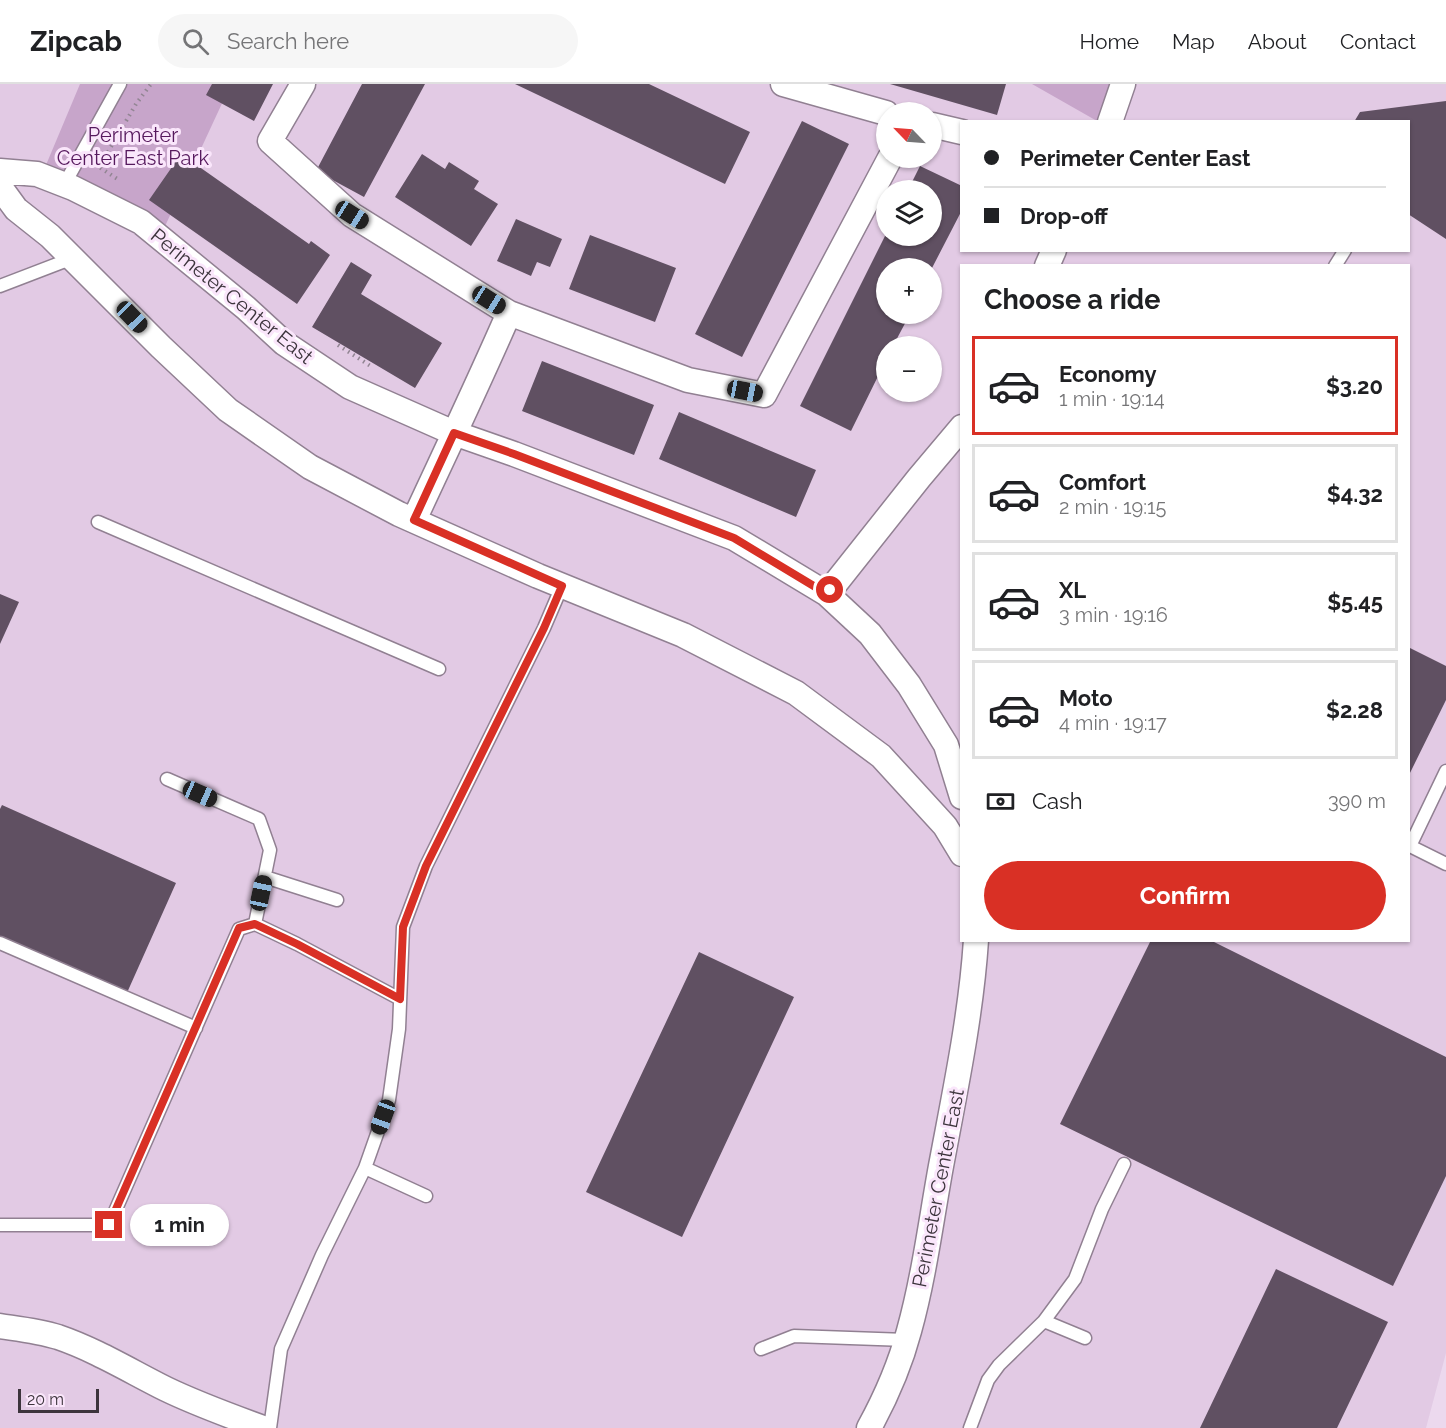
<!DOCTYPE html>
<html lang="en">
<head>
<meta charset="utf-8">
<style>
	:root { --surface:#fff; --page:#f6f6f6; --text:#202124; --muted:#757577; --line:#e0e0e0; --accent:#d93025 }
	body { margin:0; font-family:Raleway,sans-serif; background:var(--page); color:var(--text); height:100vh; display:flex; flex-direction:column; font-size:22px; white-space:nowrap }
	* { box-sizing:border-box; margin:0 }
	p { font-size:20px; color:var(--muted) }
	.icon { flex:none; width:33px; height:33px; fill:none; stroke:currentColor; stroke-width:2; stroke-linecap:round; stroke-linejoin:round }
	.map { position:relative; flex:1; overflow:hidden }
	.drawer { position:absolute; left:960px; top:180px; width:450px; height:678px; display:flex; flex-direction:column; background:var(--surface); border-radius:0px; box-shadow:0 2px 4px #0004 }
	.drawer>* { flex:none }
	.guide { position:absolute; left:960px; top:36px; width:450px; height:132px; border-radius:0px; box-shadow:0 2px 4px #0004; display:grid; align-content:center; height:132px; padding:0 24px; background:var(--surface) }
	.needle { width:39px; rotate:295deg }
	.fabs { position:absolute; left:876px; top:18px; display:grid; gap:12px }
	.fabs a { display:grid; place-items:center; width:66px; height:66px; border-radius:50%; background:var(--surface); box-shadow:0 2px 4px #0004; font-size:30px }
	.scale { position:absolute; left:18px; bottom:15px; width:81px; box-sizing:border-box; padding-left:6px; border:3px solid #3c343c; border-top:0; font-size:16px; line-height:21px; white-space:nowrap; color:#3c343c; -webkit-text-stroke:4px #fae6fb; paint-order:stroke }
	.end { position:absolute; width:27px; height:27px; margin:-14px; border:8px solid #d93025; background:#fff; box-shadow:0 0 0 3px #fff }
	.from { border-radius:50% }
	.bubble { position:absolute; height:42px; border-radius:21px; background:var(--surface); box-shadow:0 2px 4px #0004; font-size:20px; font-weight:700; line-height:42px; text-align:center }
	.car { position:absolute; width:18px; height:36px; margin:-18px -9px; border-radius:8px; box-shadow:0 0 4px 2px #0007; background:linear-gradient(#222 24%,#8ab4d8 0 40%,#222 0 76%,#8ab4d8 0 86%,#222 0) }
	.guide b { display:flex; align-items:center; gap:21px; height:57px; font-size:22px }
	.guide b+b { border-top:2px solid var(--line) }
	.guide i { width:15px; height:15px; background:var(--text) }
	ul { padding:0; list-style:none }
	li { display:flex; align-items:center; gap:18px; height:99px; margin:0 12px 9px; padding:0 12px; border:3px solid var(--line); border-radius:0px }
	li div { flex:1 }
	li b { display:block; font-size:22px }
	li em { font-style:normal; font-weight:700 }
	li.current { border-color:var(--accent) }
	li>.icon { width:54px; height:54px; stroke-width:1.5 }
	h2 { padding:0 24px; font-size:27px; line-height:72px }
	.pay { display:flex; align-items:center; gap:15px; height:66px; padding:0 24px; font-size:22px }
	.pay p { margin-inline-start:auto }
	.button { display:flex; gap:12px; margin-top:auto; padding:12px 24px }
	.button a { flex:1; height:69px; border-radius:36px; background:var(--accent); color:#fff; font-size:24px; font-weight:700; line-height:69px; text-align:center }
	header { display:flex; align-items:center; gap:36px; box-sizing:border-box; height:84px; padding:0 30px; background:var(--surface); border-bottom:2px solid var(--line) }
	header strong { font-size:28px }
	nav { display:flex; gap:33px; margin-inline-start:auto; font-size:21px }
	.search { width:420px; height:54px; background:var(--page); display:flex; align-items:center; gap:15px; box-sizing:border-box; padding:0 21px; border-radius:33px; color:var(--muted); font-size:22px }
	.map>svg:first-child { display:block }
	.built { fill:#e2cae4; fill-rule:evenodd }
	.green { fill:#c7a5ca }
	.building { fill:#605062 }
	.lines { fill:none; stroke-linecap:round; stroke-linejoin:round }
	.service-casing { stroke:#918092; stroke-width:15 }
	.minor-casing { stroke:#918092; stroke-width:27 }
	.path { stroke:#928593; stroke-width:4; stroke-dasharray:1.5 4.5; stroke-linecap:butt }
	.service { stroke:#fff; stroke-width:12 }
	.minor { stroke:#fff; stroke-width:24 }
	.route { stroke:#d93025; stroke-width:8 }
	.labels { text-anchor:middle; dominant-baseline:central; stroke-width:6; stroke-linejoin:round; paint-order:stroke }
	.park-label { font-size:20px; fill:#56195d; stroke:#fae6fb }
	.street-label { font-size:20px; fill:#3c343c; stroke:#fae6fb }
</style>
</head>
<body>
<header>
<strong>Zipcab</strong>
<div class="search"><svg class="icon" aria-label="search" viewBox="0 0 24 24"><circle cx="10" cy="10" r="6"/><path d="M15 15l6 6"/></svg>Search here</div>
<nav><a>Home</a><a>Map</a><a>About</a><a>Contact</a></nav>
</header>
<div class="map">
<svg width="1446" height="1344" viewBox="0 0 1446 1344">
	<rect width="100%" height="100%" fill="#ecd9ee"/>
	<path class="built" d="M0 0H1446V1269L1426 1344H0ZM886 28H932V74H886ZM962 38H1408V166H962ZM886 106H932V152H886ZM962 182H1408V856H962ZM886 184H932V230H886ZM886 262H932V308H886Z"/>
	<path class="green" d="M80 0H231L160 153 46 81Z
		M1032 0H1123L1110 38 1097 37Z"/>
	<path class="building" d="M212 0H273L254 37 206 11Z
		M362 0H425L364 113 316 87Z
		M515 0H649L750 48 725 100Z
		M890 0H1006L997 31Z
		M1446 17V155L1408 130V38H1354L1360 28Z
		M802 37 849 60 742 273 695 250Z
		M181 70 309 160 311 157 330 171 297 220 149 116Z
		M422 70 445 85 449 78 479 97 474 105 498 120 471 162 395 113Z
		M920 82 962 102V126L932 184H886V230H910L893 262H886V276L851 347 800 322 885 152H932V106H908Z
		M516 135 562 155 550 183 537 178 531 192 497 177Z
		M590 151 676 184 655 238 569 205Z
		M351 178 372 191 361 210 442 259 415 304 312 243Z
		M542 277 654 321 634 371 522 327Z
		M679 328 816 386 796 433 659 375Z
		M0 510 19 518 0 560Z
		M1408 563 1446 582V616L1408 693Z
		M2 721 176 799 126 911 0 855V725Z
		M1151 856H1210L1446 973V1092L1393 1202 1060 1040Z
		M699 868 794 913 682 1153 586 1108Z
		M1276 1185 1388 1238 1337 1344H1200Z"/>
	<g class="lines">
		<g class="service-casing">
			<path id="service" d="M64 101 120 0
				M1335 182 1345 166
				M0 202 73 174
				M98 438 439 585
				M167 695 259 735 270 766 255 840
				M1408 761 1446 780
				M1410 762 1446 687
				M265 793 337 816
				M0 859 196 944
				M365 1084 389 1016 399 945 403 843 426 782 544 544 562 502
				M0 1141H109L239 845 255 840 297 860 400 915
				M1044 1237 1075 1195 1102 1125 1124 1080
				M761 1265 794 1252 906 1256
				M270 1344 281 1265 322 1171 365 1084 426 1112
				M970 1344 988 1296 999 1281 1044 1237 1085 1254"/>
		</g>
		<g class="minor-casing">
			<path id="minor" d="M303 0 270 57 352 131 509 229 688 296 764 311 890 74
				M783 0 886 29
				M1110 38 1123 0
				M932 41 962 48
				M0 87 37 90 73 104 141 138 246 224 284 259 350 303 454 349 514 370 734 454 827 510 870 550 909 601 946 661 962 713
				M0 103 16 125 50 152 161 263 228 326 310 383 399 430 538 492 683 551 796 609 881 672 945 742 962 770
				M1047 182 1054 166
				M414 436C446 367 479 298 509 229
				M827 510 919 394 962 343
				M0 1242C20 1245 39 1247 58 1253 96 1266 130 1287 166 1305 197 1320 230 1332 263 1344
				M869 1344C886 1313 900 1281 909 1247 924 1193 931 1137 941 1082 955 1007 971 932 976 856"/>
		</g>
		<path class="path" d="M108 68 136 20 151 0
			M101 79 99 83 119 96
			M338 261 372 283"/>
		<use href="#service" class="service"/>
		<use href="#minor" class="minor"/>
	</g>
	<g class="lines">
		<path class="route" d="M109 1141 239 844 255 840 297 860 400 915 403 843 426 782 544 544 562 502 414 436 454 349 514 370 734 454 827 510 830 506"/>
	</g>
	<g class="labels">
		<g class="park-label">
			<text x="133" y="51">Perimeter<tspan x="133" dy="23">Center East Park</tspan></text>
		</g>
		<g class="street-label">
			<text transform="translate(232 212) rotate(39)">Perimeter Center East</text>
			<text transform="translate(938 1104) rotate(-79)">Perimeter Center East</text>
		</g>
	</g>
</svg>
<div class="fabs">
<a><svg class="needle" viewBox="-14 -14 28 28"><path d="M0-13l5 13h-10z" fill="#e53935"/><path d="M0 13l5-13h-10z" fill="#757577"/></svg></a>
<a><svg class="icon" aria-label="layers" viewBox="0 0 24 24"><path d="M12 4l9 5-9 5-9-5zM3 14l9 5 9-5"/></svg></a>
<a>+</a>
<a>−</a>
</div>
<div class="scale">20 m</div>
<i class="end from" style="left:830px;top:506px"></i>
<i class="end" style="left:109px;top:1141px"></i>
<div class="bubble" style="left:130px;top:1120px;width:99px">1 min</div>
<i class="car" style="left:352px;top:131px;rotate:122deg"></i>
<i class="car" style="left:489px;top:216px;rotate:122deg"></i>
<i class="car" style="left:132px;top:233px;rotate:136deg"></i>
<i class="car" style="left:745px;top:307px;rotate:101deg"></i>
<i class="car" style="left:200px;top:710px;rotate:114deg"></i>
<i class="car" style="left:261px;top:809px;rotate:12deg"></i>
<i class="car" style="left:383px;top:1033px;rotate:200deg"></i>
<div class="guide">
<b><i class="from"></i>Perimeter Center East</b>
<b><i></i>Drop-off</b>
</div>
<section class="drawer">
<h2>Choose a ride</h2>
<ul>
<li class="current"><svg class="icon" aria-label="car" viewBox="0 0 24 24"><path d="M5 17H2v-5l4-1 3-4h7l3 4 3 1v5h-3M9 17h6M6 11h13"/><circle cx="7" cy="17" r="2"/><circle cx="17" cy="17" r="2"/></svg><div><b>Economy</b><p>1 min · 19:14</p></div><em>$3.20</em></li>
<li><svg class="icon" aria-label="car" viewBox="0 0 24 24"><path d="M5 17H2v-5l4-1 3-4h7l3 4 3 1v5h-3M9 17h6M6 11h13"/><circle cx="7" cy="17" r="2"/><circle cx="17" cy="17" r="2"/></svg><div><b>Comfort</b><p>2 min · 19:15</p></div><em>$4.32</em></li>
<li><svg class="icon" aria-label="car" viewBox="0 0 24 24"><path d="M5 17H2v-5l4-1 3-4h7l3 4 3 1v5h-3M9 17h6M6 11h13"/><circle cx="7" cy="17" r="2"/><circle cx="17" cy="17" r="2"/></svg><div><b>XL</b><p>3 min · 19:16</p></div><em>$5.45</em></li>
<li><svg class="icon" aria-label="car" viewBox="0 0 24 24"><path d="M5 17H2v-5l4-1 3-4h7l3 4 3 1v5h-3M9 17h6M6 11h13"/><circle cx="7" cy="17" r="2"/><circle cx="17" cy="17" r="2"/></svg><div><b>Moto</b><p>4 min · 19:17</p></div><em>$2.28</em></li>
</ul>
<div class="pay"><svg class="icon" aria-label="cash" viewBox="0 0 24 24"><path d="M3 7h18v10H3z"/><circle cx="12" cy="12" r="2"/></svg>Cash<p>390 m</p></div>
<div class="button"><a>Confirm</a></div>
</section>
</div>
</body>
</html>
